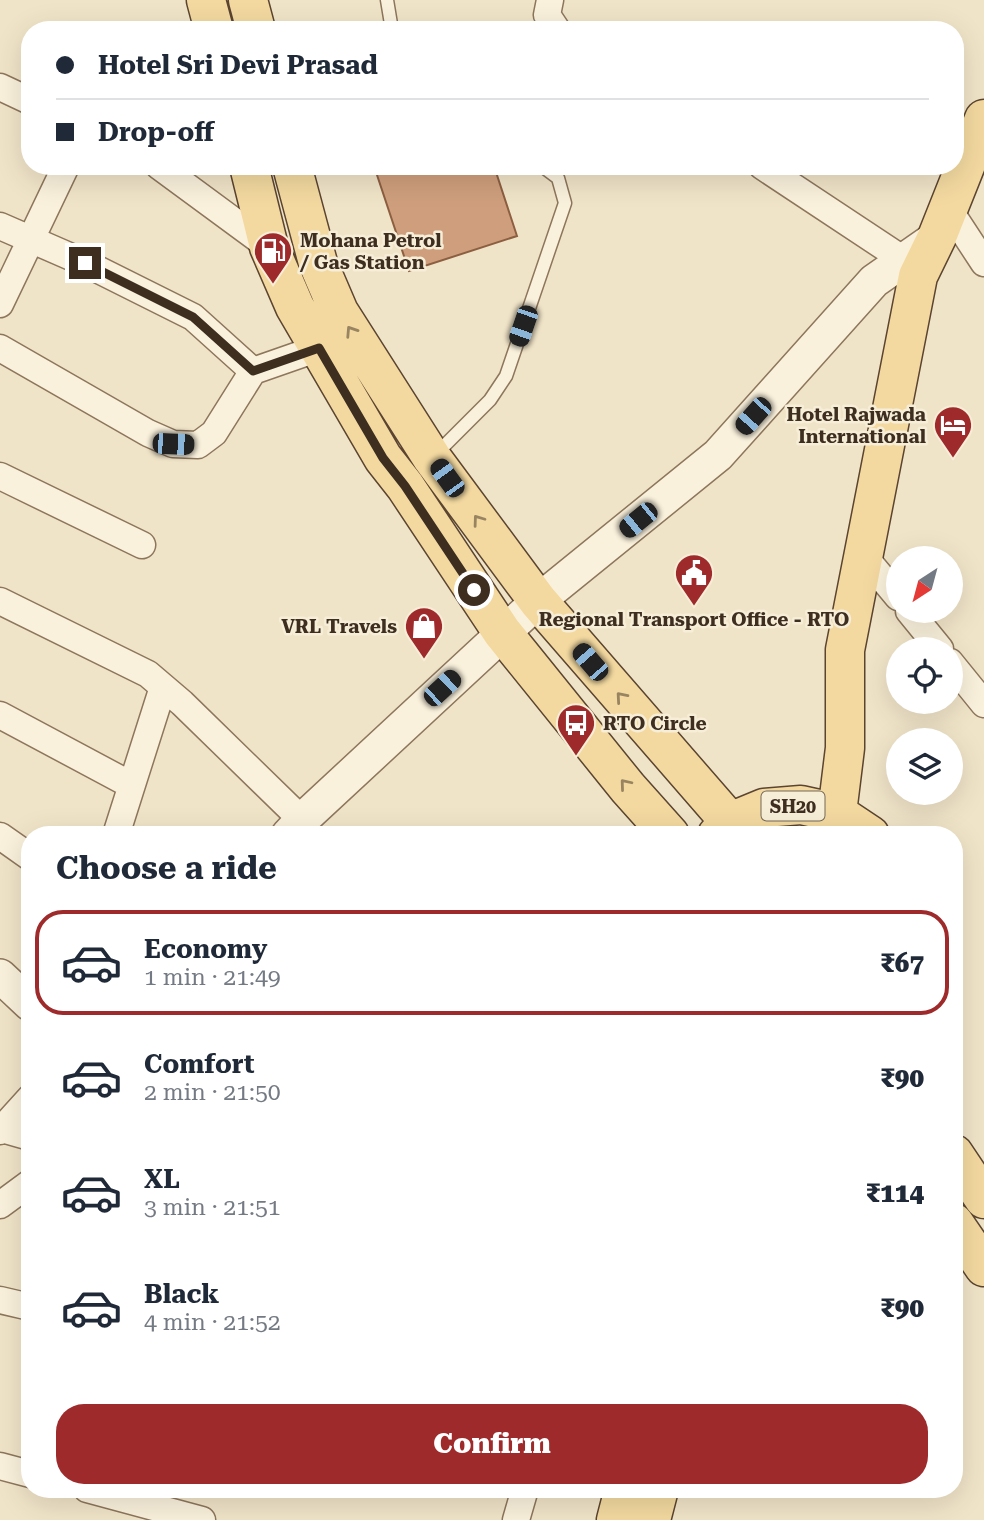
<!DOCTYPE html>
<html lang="en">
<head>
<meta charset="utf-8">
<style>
	:root { --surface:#fff; --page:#f6f6f7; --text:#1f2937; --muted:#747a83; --line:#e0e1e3; --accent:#9e2a2b }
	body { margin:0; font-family:"Roboto Serif",serif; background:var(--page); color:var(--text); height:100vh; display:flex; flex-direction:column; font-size:26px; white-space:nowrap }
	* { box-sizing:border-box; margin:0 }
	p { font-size:23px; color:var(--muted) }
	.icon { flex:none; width:38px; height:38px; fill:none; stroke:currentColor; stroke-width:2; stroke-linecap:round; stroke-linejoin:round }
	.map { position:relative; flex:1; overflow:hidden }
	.details { position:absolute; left:21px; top:826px; width:942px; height:672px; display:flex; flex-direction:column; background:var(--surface); border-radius:28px; box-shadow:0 7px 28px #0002 }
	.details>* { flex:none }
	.banner { position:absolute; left:21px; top:21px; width:943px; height:154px; border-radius:28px; box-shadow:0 7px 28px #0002; display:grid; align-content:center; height:154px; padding:0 35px; background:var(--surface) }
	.needle { width:46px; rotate:216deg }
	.fabs { position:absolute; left:886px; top:546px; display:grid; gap:14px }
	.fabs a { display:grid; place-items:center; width:77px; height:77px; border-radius:50%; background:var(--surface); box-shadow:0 7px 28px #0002; font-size:35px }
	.end { position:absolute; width:32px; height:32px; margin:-16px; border:9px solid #3d2e20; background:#fff; box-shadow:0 0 0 4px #fff }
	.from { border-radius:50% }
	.car { position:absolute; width:21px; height:42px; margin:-21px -10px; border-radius:9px; box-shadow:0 0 5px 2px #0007; background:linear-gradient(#222 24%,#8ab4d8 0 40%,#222 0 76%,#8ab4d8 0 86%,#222 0) }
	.banner b { display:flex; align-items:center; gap:24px; height:66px; font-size:26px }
	.banner b+b { border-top:2px solid var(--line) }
	.banner i { width:18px; height:18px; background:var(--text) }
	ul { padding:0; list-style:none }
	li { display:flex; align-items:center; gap:21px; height:105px; margin:0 14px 10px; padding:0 21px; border:4px solid transparent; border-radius:28px }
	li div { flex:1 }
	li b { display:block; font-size:26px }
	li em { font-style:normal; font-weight:800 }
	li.current { border-color:var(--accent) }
	li>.icon { width:63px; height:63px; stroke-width:1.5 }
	h2 { padding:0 35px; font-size:32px; line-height:84px }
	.cta { display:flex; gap:14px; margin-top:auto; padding:14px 35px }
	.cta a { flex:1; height:80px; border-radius:28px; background:var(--accent); color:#fff; font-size:28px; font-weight:800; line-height:80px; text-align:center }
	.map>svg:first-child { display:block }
	.building { fill:#cf9f7d; stroke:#8d5f41; stroke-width:2 }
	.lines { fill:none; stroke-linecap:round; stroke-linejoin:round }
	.service-casing { stroke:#8d765c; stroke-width:15 }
	.minor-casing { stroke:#8d765c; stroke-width:29 }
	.tertiary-casing { stroke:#8d765c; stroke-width:36 }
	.primary-casing { stroke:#5b4430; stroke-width:41 }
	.service { stroke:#faf1dc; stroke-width:12 }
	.minor { stroke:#faf1dc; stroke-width:26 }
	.tertiary { stroke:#faf1dc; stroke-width:33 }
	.primary { stroke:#f3d9a0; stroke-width:38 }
	.oneway { stroke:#988460 }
	.route { stroke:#3d2e20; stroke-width:9 }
	.labels { text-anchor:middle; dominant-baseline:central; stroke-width:5; stroke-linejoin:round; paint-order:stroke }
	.shield { fill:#f7eed8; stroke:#756857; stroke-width:2 }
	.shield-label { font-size:18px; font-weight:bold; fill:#3d2e20 }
	.poi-label { font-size:19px; font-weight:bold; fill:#3d2e20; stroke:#f7eed8; text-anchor:start }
</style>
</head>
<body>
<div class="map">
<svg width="984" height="1520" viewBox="0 0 984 1520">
	<rect width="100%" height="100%" fill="#f0e4c8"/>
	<path class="building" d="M384 166H494L517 236 409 271 375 169Z"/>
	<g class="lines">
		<g class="service-casing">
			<path id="service" d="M387 0 392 30
				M434 456 490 400 506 376 565 203 558 178 542 166"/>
		</g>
		<g class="minor-casing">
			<path id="minor" d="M550 0 547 15 557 30
				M0 87 30 101
				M159 166 269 247
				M762 166 904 260
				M948 208 984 263
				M0 226 85 263 193 317 253 371
				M0 304 66 166
				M0 348 148 433 173 444 198 445 214 433 253 371 319 348
				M0 476 142 545
				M863 555 898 597
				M0 601 148 674 182 703 302 820
				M909 611 940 649
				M950 662 984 704
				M0 715 131 785
				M116 835 163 687
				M0 836 30 857
				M2 1129 30 1137
				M0 1131 30 1098
				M0 1205 30 1183
				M0 1300 30 1307
				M0 1466 30 1474
				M87 1489 202 1520
				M516 1520 525 1489"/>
		</g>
		<g class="tertiary-casing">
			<path id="tertiary" d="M288 835 302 820 538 601 718 455 874 281 937 237
				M0 976 30 1004"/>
		</g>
		<g class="primary-casing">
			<path id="primary" d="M206 0 214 30
				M248 0 256 30
				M249 166 269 247 295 307 383 458 405 486 502 632 628 788 670 835
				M292 166 318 263 339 312 432 458 538 601 730 822
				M837 813 845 748V650L918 276 937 237 984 119
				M717 835 730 822 764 808 801 805 837 813 870 835
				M954 1154 984 1199
				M954 1223 984 1267
				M616 1520 624 1489
				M651 1520 659 1489"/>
		</g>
		<use href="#service" class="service"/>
		<use href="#minor" class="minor"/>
		<use href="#tertiary" class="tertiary"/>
		<use href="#primary" class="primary"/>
	</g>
	<defs><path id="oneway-chevron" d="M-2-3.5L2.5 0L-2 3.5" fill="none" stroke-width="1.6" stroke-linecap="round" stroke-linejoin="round" transform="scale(1.75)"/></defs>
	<g class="oneway">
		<use href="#oneway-chevron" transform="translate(351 331) rotate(-123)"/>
		<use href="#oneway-chevron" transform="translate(478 520) rotate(-126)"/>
		<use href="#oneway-chevron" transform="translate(621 697) rotate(-131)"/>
		<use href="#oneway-chevron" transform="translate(625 784) rotate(-130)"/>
	</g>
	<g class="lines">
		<path class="route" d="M85 263 193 317 253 371 319 348 383 458 405 486 474 590"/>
	</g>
	<defs>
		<g id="fuel-pin" transform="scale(2.0125)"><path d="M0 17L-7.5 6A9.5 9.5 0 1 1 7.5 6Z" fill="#9e2a2b" stroke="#f7eed8"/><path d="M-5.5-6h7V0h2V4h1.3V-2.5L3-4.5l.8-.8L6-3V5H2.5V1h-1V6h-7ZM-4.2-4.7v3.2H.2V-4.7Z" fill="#fff"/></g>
		<g id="hotel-pin" transform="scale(2.0125)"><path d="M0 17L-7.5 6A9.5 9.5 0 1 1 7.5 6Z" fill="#9e2a2b" stroke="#f7eed8"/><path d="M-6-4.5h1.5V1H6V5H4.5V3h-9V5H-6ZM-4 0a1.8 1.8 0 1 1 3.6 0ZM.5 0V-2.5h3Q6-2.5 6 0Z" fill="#fff"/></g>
		<g id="civic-pin" transform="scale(2.0125)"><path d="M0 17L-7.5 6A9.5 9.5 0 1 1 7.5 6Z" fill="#9e2a2b" stroke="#f7eed8"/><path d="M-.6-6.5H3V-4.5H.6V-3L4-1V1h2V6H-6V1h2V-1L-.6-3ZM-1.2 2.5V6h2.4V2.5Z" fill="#fff"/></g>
		<g id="shop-pin" transform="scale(2.0125)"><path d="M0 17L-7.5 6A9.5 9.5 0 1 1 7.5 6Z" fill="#9e2a2b" stroke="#f7eed8"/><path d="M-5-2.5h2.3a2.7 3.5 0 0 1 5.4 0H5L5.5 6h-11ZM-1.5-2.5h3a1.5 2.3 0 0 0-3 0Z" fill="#fff"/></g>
		<g id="bus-pin" transform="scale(2.0125)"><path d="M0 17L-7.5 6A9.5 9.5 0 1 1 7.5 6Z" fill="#9e2a2b" stroke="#f7eed8"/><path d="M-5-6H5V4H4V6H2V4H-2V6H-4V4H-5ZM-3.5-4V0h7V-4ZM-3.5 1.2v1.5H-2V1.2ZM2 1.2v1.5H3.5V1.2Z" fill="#fff"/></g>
	</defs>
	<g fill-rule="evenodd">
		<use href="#fuel-pin" x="273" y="251"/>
		<use href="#hotel-pin" x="953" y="425"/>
		<use href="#civic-pin" x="694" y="573"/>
		<use href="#shop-pin" x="424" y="626"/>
		<use href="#bus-pin" x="576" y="723"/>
	</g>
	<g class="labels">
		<rect class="shield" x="761.5" y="791.5" width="63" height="29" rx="5"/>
		<g class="shield-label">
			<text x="793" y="806">SH20</text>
		</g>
		<g class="poi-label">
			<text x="300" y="240">Mohana Petrol<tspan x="300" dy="22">/ Gas Station</tspan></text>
			<text x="926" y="414" text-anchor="end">Hotel Rajwada<tspan x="926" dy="22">International</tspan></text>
			<text x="694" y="619" text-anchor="middle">Regional Transport Office - RTO</text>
			<text x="397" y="626" text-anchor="end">VRL Travels</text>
			<text x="603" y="723">RTO Circle</text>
		</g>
	</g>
</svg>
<div class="fabs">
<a><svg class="needle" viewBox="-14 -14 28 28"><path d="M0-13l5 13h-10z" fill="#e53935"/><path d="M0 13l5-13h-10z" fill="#747a83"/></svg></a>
<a><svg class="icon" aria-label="locate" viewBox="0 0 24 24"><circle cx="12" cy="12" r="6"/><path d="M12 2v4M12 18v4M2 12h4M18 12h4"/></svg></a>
<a><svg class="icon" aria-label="layers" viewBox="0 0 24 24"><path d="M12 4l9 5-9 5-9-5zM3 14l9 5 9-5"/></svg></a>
</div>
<i class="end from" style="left:474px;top:590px"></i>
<i class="end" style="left:85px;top:263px"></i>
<i class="car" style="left:523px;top:326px;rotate:199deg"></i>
<i class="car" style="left:753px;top:416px;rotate:222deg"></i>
<i class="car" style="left:173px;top:444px;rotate:92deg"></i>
<i class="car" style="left:447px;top:478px;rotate:324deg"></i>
<i class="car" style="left:638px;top:520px;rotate:231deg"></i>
<i class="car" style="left:590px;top:662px;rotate:319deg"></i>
<i class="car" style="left:442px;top:688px;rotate:47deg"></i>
<div class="banner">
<b><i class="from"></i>Hotel Sri Devi Prasad</b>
<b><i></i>Drop-off</b>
</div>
<section class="details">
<h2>Choose a ride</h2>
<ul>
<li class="current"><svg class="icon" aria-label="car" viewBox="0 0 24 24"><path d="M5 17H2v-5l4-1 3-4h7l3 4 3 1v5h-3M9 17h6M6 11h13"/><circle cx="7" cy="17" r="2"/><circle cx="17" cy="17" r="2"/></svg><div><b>Economy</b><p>1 min · 21:49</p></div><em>₹67</em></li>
<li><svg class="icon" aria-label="car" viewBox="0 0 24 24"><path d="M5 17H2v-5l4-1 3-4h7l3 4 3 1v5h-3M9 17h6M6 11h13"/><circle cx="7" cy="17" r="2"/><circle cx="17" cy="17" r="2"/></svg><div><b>Comfort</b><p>2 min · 21:50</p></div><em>₹90</em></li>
<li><svg class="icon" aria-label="car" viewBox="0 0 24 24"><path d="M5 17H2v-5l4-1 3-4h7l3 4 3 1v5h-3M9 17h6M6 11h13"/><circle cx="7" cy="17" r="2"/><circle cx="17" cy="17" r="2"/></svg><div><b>XL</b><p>3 min · 21:51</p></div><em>₹114</em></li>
<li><svg class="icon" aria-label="car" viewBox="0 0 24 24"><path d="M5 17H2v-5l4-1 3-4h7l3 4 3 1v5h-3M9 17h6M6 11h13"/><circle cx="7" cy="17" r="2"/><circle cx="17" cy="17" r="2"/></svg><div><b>Black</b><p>4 min · 21:52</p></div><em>₹90</em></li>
</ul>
<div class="cta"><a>Confirm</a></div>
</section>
</div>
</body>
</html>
